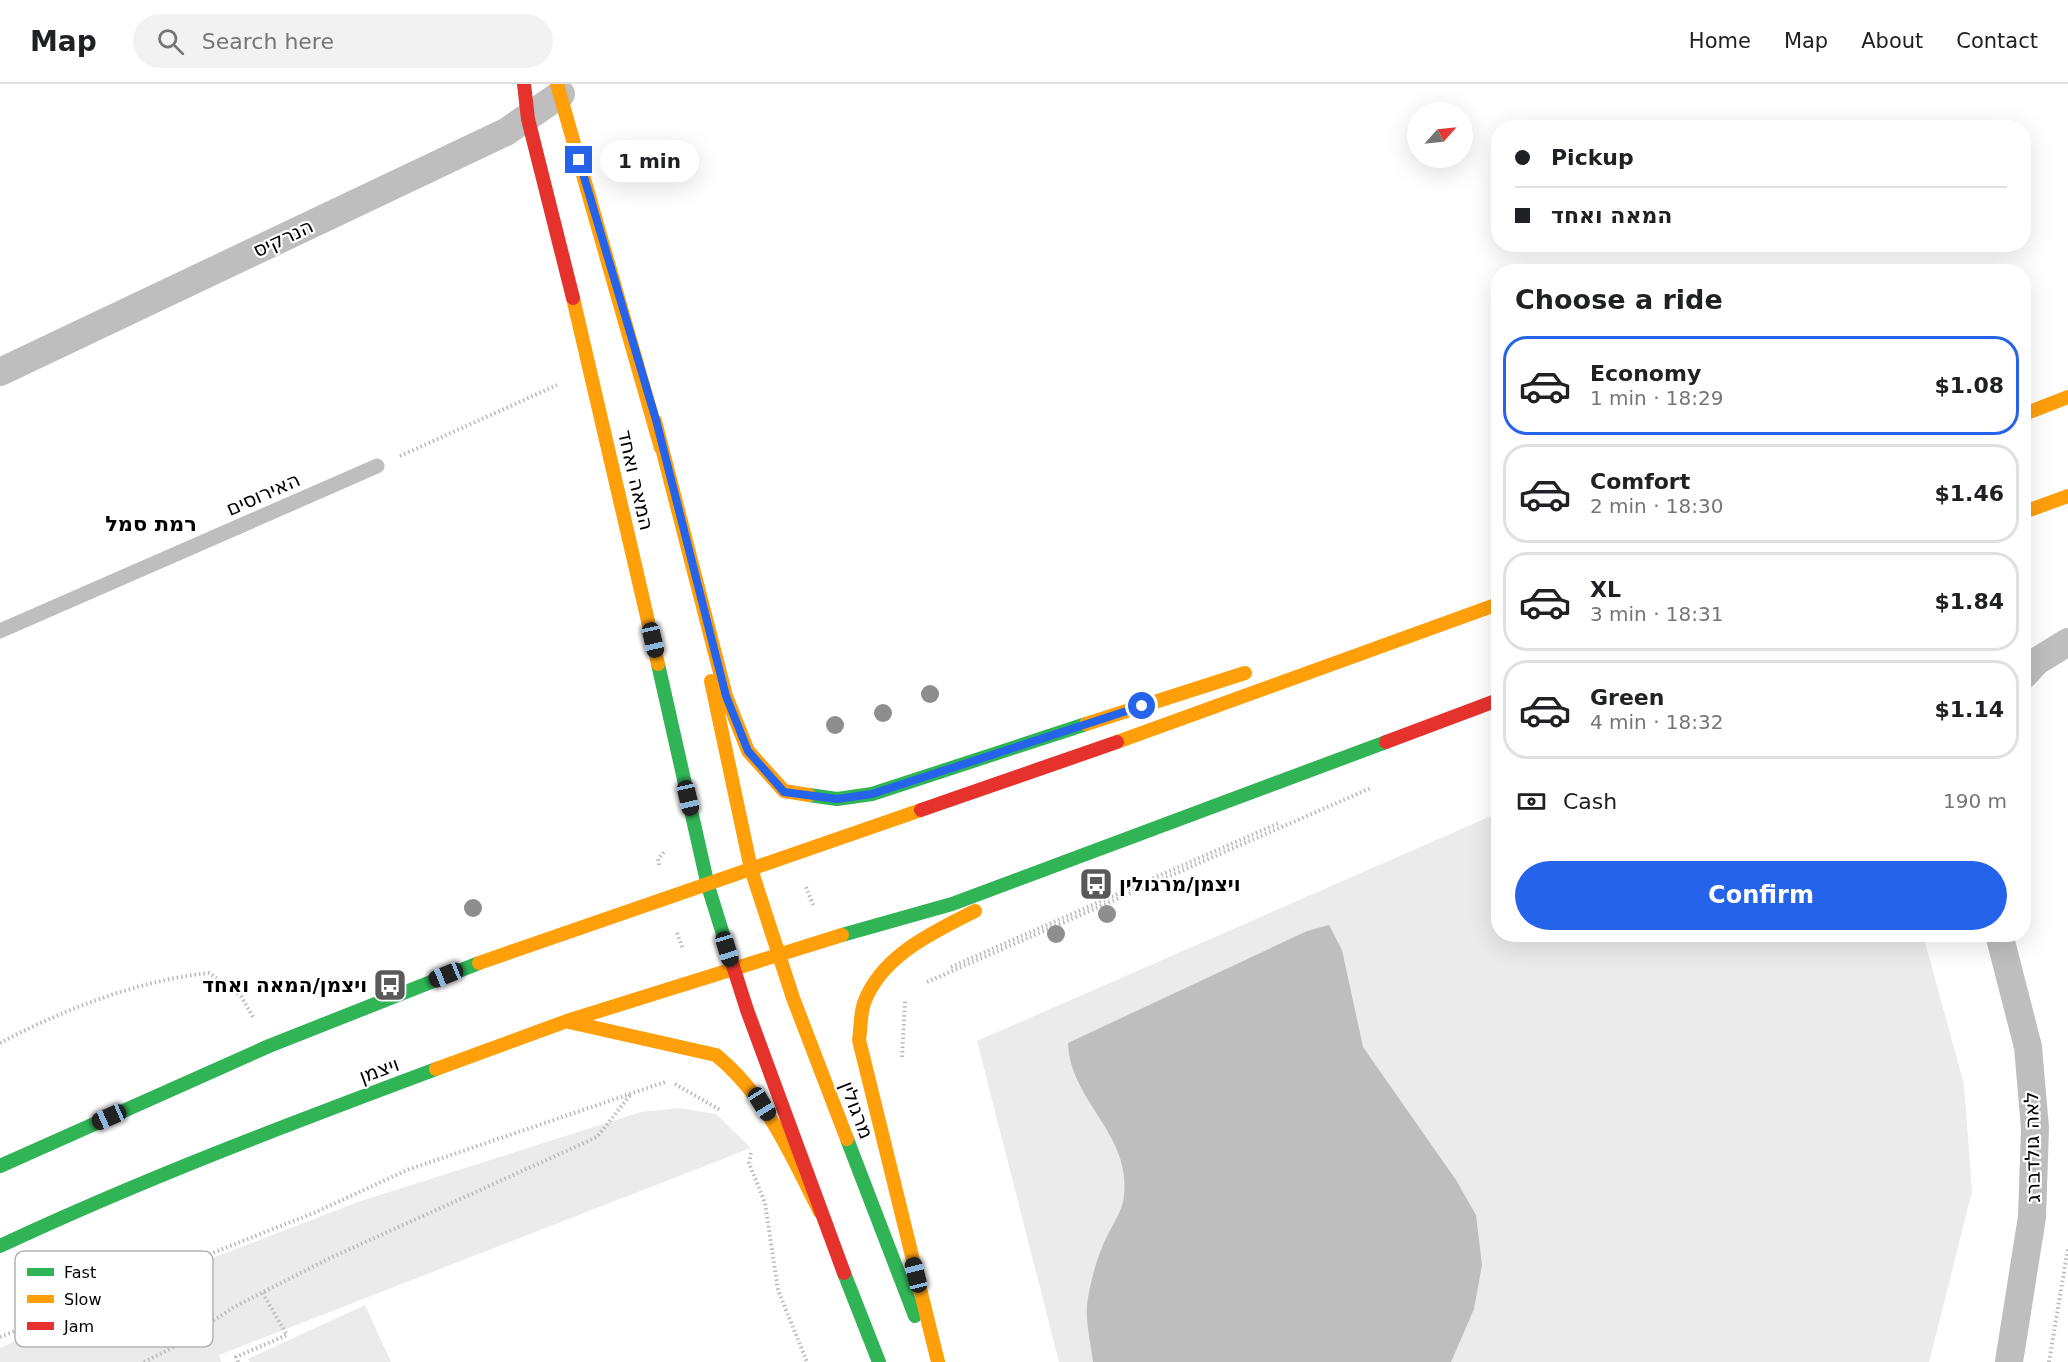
<!DOCTYPE html>
<html lang="en">
<head>
<meta charset="utf-8">
<style>
	:root { --surface:#fff; --page:#f2f2f2; --text:#202124; --muted:#757577; --line:#e0e0e0; --accent:#2563eb }
	body { margin:0; font-family:"DejaVu Sans","Noto Sans Hebrew",sans-serif; background:var(--page); color:var(--text); height:100vh; display:flex; flex-direction:column; font-size:22px; white-space:nowrap }
	* { box-sizing:border-box; margin:0 }
	p { font-size:20px; color:var(--muted) }
	.icon { flex:none; width:33px; height:33px; fill:none; stroke:currentColor; stroke-width:2; stroke-linecap:round; stroke-linejoin:round }
	.map { position:relative; flex:1; overflow:hidden }
	.panel { position:absolute; left:1491px; top:180px; width:540px; height:678px; display:flex; flex-direction:column; background:var(--surface); border-radius:24px; box-shadow:0 6px 24px #0002 }
	.panel>* { flex:none }
	.hud { position:absolute; left:1491px; top:36px; width:540px; height:132px; border-radius:24px; box-shadow:0 6px 24px #0002; display:grid; align-content:center; height:132px; padding:0 24px; background:var(--surface) }
	.needle { width:39px; rotate:63deg }
	.tools { position:absolute; left:1407px; top:18px; display:grid; gap:12px }
	.tools a { display:grid; place-items:center; width:66px; height:66px; border-radius:50%; background:var(--surface); box-shadow:0 6px 24px #0002; font-size:30px }
	.end { position:absolute; width:27px; height:27px; margin:-14px; border:8px solid #2563eb; background:#fff; box-shadow:0 0 0 3px #fff }
	.from { border-radius:50% }
	.bubble { position:absolute; height:42px; border-radius:21px; background:var(--surface); box-shadow:0 6px 24px #0002; font-size:20px; font-weight:600; line-height:42px; text-align:center }
	.car { position:absolute; width:18px; height:36px; margin:-18px -9px; border-radius:8px; box-shadow:0 0 4px 2px #0007; background:linear-gradient(#222 24%,#8ab4d8 0 40%,#222 0 76%,#8ab4d8 0 86%,#222 0) }
	.hud b { display:flex; align-items:center; gap:21px; height:57px; font-size:22px }
	.hud b+b { border-top:2px solid var(--line) }
	.hud i { width:15px; height:15px; background:var(--text) }
	ul { padding:0; list-style:none }
	li { display:flex; align-items:center; gap:18px; height:99px; margin:0 12px 9px; padding:0 12px; border:3px solid var(--line); border-radius:24px }
	li div { flex:1 }
	li b { display:block; font-size:22px }
	li em { font-style:normal; font-weight:600 }
	li.on { border-color:var(--accent) }
	li>.icon { width:54px; height:54px; stroke-width:1.5 }
	h2 { padding:0 24px; font-size:27px; line-height:72px }
	.pay { display:flex; align-items:center; gap:15px; height:66px; padding:0 24px; font-size:22px }
	.pay p { margin-inline-start:auto }
	.cta { display:flex; gap:12px; margin-top:auto; padding:12px 24px }
	.cta a { flex:1; height:69px; border-radius:36px; background:var(--accent); color:#fff; font-size:24px; font-weight:600; line-height:69px; text-align:center }
	header { display:flex; align-items:center; gap:36px; box-sizing:border-box; height:84px; padding:0 30px; background:var(--surface); border-bottom:2px solid var(--line) }
	header strong { font-size:28px }
	nav { display:flex; gap:33px; margin-inline-start:auto; font-size:21px }
	.search { width:420px; height:54px; background:var(--page); display:flex; align-items:center; gap:15px; box-sizing:border-box; padding:0 21px; border-radius:33px; color:var(--muted); font-size:22px }
	.map>svg:first-child { display:block }
	.green { fill:#ebebeb }
	.water { fill:#bebebe }
	.lines { fill:none; stroke-linecap:round; stroke-linejoin:round }
	.path { stroke:#b9b9b9; stroke-width:4; stroke-dasharray:1.5 3; stroke-linecap:butt }
	.lane { stroke:#bebebe; stroke-width:15 }
	.street { stroke:#bebebe; stroke-width:28 }
	.fast { stroke:#30b455; stroke-width:14 }
	.slow { stroke:#ff9f0a; stroke-width:14 }
	.jam { stroke:#e5322d; stroke-width:14 }
	.tree { fill:#8e8e8e }
	.route { stroke:#2563eb; stroke-width:8 }
	.labels { text-anchor:middle; dominant-baseline:central; stroke-width:4.5; stroke-linejoin:round; paint-order:stroke }
	.street-label { font-size:20px; fill:#000; stroke:#fff }
	.poi-label { font-size:20px; font-weight:bold; fill:#000; stroke:#fff; text-anchor:start }
	.neighbourhood-label { font-size:21px; font-weight:bold; fill:#000; stroke:#fff }
	.key { fill:#fff; stroke:#b2b2b2; stroke-width:1.5 }
	.key-label { font-size:16px; fill:#000 }
</style>
</head>
<body>
<header>
<strong>Map</strong>
<div class="search"><svg class="icon" aria-label="search" viewBox="0 0 24 24"><circle cx="10" cy="10" r="6"/><path d="M15 15l6 6"/></svg>Search here</div>
<nav><a>Home</a><a>Map</a><a>About</a><a>Contact</a></nav>
</header>
<div class="map">
<svg width="2068" height="1278" viewBox="0 0 2068 1278">
	<rect width="100%" height="100%" fill="#fff"/>
	<path class="green" d="M1498 729V850L1923 851 1964 1000 1972 1108 1929 1278H1059L977 957Z
		M679 1024 716 1030 751 1064 219 1271 221 1278H0V1264L136 1203 361 1117 641 1028Z
		M365 1221 391 1278H250L248 1275Z"/>
	<path class="water" d="M1329 841 1342 866 1363 963 1456 1096 1476 1131 1482 1181 1474 1225 1451 1278H1093C1091 1259 1084 1233 1088 1214 1091 1197 1096 1177 1103 1161 1115 1133 1127 1126 1124 1093 1120 1044 1069 1010 1068 959L1307 847Z"/>
	<g class="lines">
		<path class="path" d="M400 372 557 301
			M2024 635 2030 623
			M659 781 658 775 665 767
			M806 803 814 823
			M677 849 683 865
			M951 883 1279 739
			M927 898 1371 704
			M0 959C65 925 136 897 209 889L241 912 253 933
			M902 973 905 917
			M675 1000 720 1026
			M751 1069 749 1079 765 1119 778 1206 807 1278
			M0 1253 316 1128 407 1086 665 998
			M144 1278 174 1263 234 1223 328 1175 597 1053 631 1010
			M238 1278 236 1273 287 1251 262 1208
			M2049 1278 2068 1164"/>
		<path class="lane" d="M0 547 377 382"/>
		<path class="street" d="M0 288 506 48 561 10
			M2024 591 2037 577 2068 558
			M1999 850 2028 963 2035 1044 2032 1133 2009 1278"/>
		<path class="fast" d="M658 580 708 802 726 860
			M809 711 837 715 872 710 1086 640
			M842 851 952 820 1386 658
			M847 1055 915 1232
			M0 1082 269 962 479 879
			M0 1162C143 1095 289 1040 436 985
			M844 1189 879 1278"/>
		<path class="slow" d="M557 0 661 364
			M573 214 658 580
			M2024 330 2068 313
			M655 337 726 612 748 667 784 707 809 711
			M2024 428 2068 412
			M711 597 751 785 793 914 847 1055
			M1086 640 1245 589
			M1117 658 1498 520
			M479 879 921 726
			M569 938 716 971C767 1013 791 1071 820 1128
			M436 985 567 937 842 851
			M938 1278 859 956C861 944 860 931 864 919 881 872 933 848 975 827"/>
		<path class="jam" d="M524 0 528 35 573 214
			M1386 658 1498 616
			M921 726 1117 658
			M726 860 747 926 844 1189"/>
	</g>
	<g class="tree">
		<circle cx="930" cy="610" r="9"/>
		<circle cx="883" cy="629" r="9"/>
		<circle cx="835" cy="641" r="9"/>
		<circle cx="473" cy="824" r="9"/>
		<circle cx="1107" cy="830" r="9"/>
		<circle cx="1056" cy="850" r="9"/>
	</g>
	<g class="lines">
		<path class="route" d="M579 76 656 336 726 612 748 667 784 708 837 715 872 710 1142 622"/>
	</g>
	<defs>
		<g id="bus-square" transform="scale(1.725)"><rect x="-9" y="-9" width="18" height="18" rx="4" fill="#595959" stroke="#fff"/><path d="M-5-6H5V4H4V6H2V4H-2V6H-4V4H-5ZM-3.5-4V0h7V-4ZM-3.5 1.2v1.5H-2V1.2ZM2 1.2v1.5H3.5V1.2Z" fill="#fff"/></g>
	</defs>
	<g fill-rule="evenodd">
		<use href="#bus-square" x="1096" y="800"/>
		<use href="#bus-square" x="390" y="901"/>
	</g>
	<g class="labels">
		<g class="street-label">
			<text transform="translate(283 154) rotate(-25)">הנרקיס</text>
			<text transform="translate(636 396) rotate(77)">המאה ואחד</text>
			<text transform="translate(263 410) rotate(-24)">האירוסים</text>
			<text transform="translate(379 986) rotate(-20)">ויצמן</text>
			<text transform="translate(857 1026) rotate(69)">מרגולין</text>
			<text transform="translate(2032 1063) rotate(-91)">לאה גולדברג</text>
		</g>
		<g class="poi-label">
			<text x="1119" y="800">ויצמן/מרגולין</text>
			<text x="367" y="901" text-anchor="end">ויצמן/המאה ואחד</text>
		</g>
		<g class="neighbourhood-label">
			<text x="151" y="440">רמת סמל</text>
		</g>
	</g>
	<rect x="15" y="1167" width="198" height="96" rx="9" class="key"/>
	<rect x="27" y="1184" width="27" height="8" fill="#30b455"/>
	<rect x="27" y="1211" width="27" height="8" fill="#ff9f0a"/>
	<rect x="27" y="1238" width="27" height="8" fill="#e5322d"/>
	<g class="key-label">
		<text x="64" y="1194">Fast</text>
		<text x="64" y="1221">Slow</text>
		<text x="64" y="1248">Jam</text>
	</g>
</svg>
<div class="tools">
<a><svg class="needle" viewBox="-14 -14 28 28"><path d="M0-13l5 13h-10z" fill="#e53935"/><path d="M0 13l5-13h-10z" fill="#757577"/></svg></a>
</div>
<i class="end from" style="left:1142px;top:622px"></i>
<i class="end" style="left:579px;top:76px"></i>
<div class="bubble" style="left:600px;top:56px;width:99px">1 min</div>
<i class="car" style="left:653px;top:556px;rotate:167deg"></i>
<i class="car" style="left:688px;top:714px;rotate:167deg"></i>
<i class="car" style="left:727px;top:865px;rotate:163deg"></i>
<i class="car" style="left:446px;top:891px;rotate:248deg"></i>
<i class="car" style="left:762px;top:1020px;rotate:148deg"></i>
<i class="car" style="left:109px;top:1033px;rotate:246deg"></i>
<i class="car" style="left:916px;top:1191px;rotate:346deg"></i>
<div class="hud">
<b><i class="from"></i>Pickup</b>
<b><i></i>המאה ואחד</b>
</div>
<section class="panel">
<h2>Choose a ride</h2>
<ul>
<li class="on"><svg class="icon" aria-label="car" viewBox="0 0 24 24"><path d="M5 17H2v-5l4-1 3-4h7l3 4 3 1v5h-3M9 17h6M6 11h13"/><circle cx="7" cy="17" r="2"/><circle cx="17" cy="17" r="2"/></svg><div><b>Economy</b><p>1 min · 18:29</p></div><em>$1.08</em></li>
<li><svg class="icon" aria-label="car" viewBox="0 0 24 24"><path d="M5 17H2v-5l4-1 3-4h7l3 4 3 1v5h-3M9 17h6M6 11h13"/><circle cx="7" cy="17" r="2"/><circle cx="17" cy="17" r="2"/></svg><div><b>Comfort</b><p>2 min · 18:30</p></div><em>$1.46</em></li>
<li><svg class="icon" aria-label="car" viewBox="0 0 24 24"><path d="M5 17H2v-5l4-1 3-4h7l3 4 3 1v5h-3M9 17h6M6 11h13"/><circle cx="7" cy="17" r="2"/><circle cx="17" cy="17" r="2"/></svg><div><b>XL</b><p>3 min · 18:31</p></div><em>$1.84</em></li>
<li><svg class="icon" aria-label="car" viewBox="0 0 24 24"><path d="M5 17H2v-5l4-1 3-4h7l3 4 3 1v5h-3M9 17h6M6 11h13"/><circle cx="7" cy="17" r="2"/><circle cx="17" cy="17" r="2"/></svg><div><b>Green</b><p>4 min · 18:32</p></div><em>$1.14</em></li>
</ul>
<div class="pay"><svg class="icon" aria-label="cash" viewBox="0 0 24 24"><path d="M3 7h18v10H3z"/><circle cx="12" cy="12" r="2"/></svg>Cash<p>190 m</p></div>
<div class="cta"><a>Confirm</a></div>
</section>
</div>
</body>
</html>
